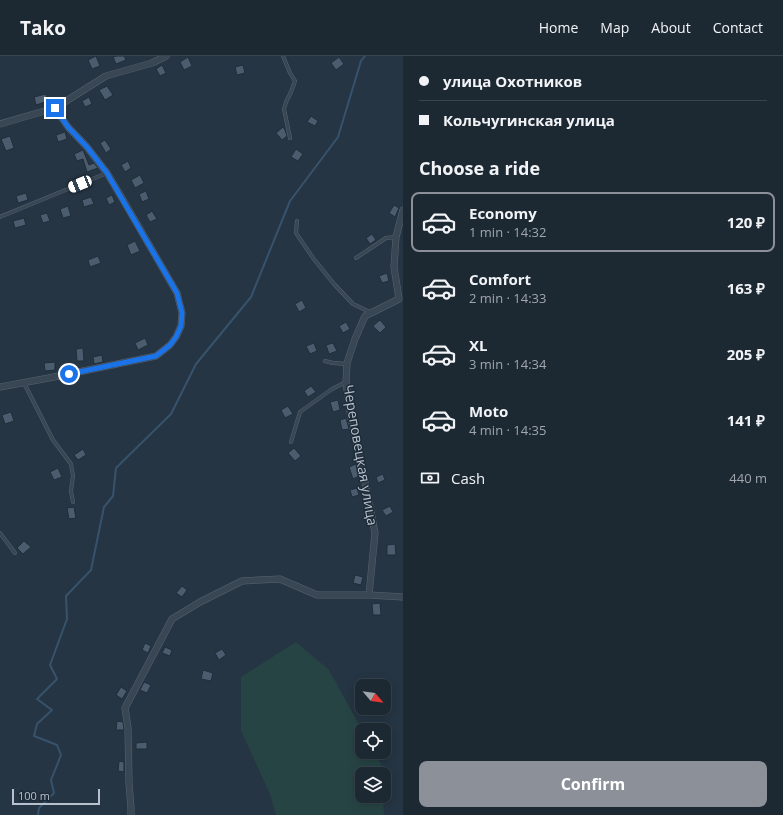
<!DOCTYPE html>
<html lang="en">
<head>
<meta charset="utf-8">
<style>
	:root { --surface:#1c2832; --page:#29343e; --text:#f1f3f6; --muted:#a0a6ac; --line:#3a444d; --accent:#8c9099 }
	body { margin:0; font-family:"Open Sans",sans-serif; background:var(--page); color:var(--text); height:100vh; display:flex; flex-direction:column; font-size:15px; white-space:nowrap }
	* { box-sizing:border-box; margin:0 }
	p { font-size:13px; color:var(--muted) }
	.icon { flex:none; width:22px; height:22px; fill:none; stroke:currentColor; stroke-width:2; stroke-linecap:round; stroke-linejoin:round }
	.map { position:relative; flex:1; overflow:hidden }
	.panel { display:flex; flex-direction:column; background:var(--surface); width:380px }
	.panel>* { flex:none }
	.banner { display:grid; align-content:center; height:88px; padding:0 16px; background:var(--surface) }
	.needle { width:26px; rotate:119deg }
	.tools { position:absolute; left:355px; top:623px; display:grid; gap:8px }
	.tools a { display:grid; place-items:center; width:36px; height:36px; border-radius:8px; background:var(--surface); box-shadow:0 2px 10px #0003,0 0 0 1px var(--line); font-size:20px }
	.scale { position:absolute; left:12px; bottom:10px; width:88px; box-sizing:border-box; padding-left:4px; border:2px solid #b6c1cd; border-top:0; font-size:11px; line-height:14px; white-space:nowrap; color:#b6c1cd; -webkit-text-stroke:3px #1e2b38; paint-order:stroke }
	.end { position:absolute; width:18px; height:18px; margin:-9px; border:5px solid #1a73e8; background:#fff; box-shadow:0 0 0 2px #fff }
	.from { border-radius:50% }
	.car { position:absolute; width:12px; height:24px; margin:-12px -6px; border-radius:5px; box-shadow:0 0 3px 1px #0007; background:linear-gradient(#fff 24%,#345 0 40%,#fff 0 76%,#345 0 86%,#fff 0) }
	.banner b { display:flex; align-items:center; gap:14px; height:38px; font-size:15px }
	.banner b+b { border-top:1px solid var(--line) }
	.banner i { width:10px; height:10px; background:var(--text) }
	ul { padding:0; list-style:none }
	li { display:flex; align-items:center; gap:12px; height:60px; margin:0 8px 6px; padding:0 8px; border:2px solid transparent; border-radius:8px }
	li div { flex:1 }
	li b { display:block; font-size:15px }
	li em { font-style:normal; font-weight:700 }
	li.on { border-color:var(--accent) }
	li>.icon { width:36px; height:36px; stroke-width:1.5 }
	h2 { padding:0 16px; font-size:18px; line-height:48px }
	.pay { display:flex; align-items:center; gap:10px; height:44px; padding:0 16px; font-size:15px }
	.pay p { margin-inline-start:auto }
	.primary-button { display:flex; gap:8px; margin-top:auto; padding:8px 16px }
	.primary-button a { flex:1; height:46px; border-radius:8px; background:var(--accent); color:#fff; font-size:16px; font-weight:700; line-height:46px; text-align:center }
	header { display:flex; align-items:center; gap:24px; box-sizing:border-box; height:56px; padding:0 20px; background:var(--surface); border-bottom:1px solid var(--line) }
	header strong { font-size:19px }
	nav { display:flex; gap:22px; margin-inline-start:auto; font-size:14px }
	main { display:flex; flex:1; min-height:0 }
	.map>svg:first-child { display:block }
	.green { fill:#274444 }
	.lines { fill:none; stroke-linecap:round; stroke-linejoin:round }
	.stream { stroke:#37536c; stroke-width:2 }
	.building { fill:#4a5c6d; stroke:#202d3a }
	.lane-casing { stroke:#576470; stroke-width:4 }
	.street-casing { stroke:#576470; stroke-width:7 }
	.lane { stroke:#394653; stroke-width:3 }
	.street { stroke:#394653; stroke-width:6 }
	.route { stroke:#1a73e8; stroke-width:5 }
	.labels { text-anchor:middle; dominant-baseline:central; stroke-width:3; stroke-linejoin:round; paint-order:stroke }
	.street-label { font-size:14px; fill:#b6c1cd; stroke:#1e2b38 }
</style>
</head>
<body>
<header>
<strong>Tako</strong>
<nav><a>Home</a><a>Map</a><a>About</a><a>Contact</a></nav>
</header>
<main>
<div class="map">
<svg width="403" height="759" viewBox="0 0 403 759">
	<rect width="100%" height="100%" fill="#253543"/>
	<path class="green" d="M296 586 329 614 362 674V696H374L382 710V718H362V740H383L384 759H276L270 738 241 675V621Z"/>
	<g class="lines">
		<path class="stream" d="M38 759 39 752 54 737 51 724 61 699 57 689 34 680 37 668 52 654 37 643 57 623 50 609 67 563 66 540 91 514 104 451 113 440 116 412 171 358 196 308 251 241 290 145 338 81 361 5 365 0"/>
	</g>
	<path class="building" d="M96 0 100 10 92 13 88 4Z
		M117 0H124L126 4 116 8 113 1Z
		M188 1 192 10 184 14 180 6Z
		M339 1 344 8 336 14 331 7Z
		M162 9 166 17 160 20 156 13Z
		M243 9 245 17 237 19 235 11Z
		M107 30 113 39 105 44 99 34Z
		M46 38 48 45 36 49 34 41Z
		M89 41 92 48 85 51 82 45Z
		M311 60 318 65 315 70 307 66Z
		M283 71 285 74 287 80 282 84 276 77Z
		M65 76 67 83 58 86 56 79Z
		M10 80 14 92 6 95 1 83Z
		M105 84 111 93 106 97 100 87Z
		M296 93 303 98 298 105 291 101Z
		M83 94 89 109 94 107 98 112 87 116 83 103 77 105 74 98Z
		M128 105 131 112 125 116 121 109Z
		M140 119 144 127 135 132 131 124Z
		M146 135 149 143 142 146 139 138Z
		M26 137 28 144 18 147 16 140Z
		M112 139 115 146 109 149 106 142Z
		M91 141 94 148 84 151 82 144Z
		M394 149 399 152 395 161 389 157Z
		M68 150 71 160 63 162 60 153Z
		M152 155 157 163 150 166 146 159Z
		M47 157 50 165 43 167 40 159Z
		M24 162 26 169 15 172 13 165Z
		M372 178 376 184 370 188 366 182Z
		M135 185 140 195 131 199 127 189Z
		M98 200 101 207 90 211 88 204Z
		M387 217 389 225 382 227 379 220Z
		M302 244 306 252 299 256 295 248Z
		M380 264 386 271 380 277 373 270Z
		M346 266 350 273 343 277 339 270Z
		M145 282 148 289 138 294 135 287Z
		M314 287 317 295 310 298 306 290Z
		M333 287 337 295 329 298 326 289Z
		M83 292 84 305H77L76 293Z
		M102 299 103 306 94 308 93 301Z
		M55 306V314L45 315 44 307Z
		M311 330 316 336 308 341 304 335Z
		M338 344 340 354 333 356 330 346Z
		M288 350 293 358 285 362 281 354Z
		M11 356 14 365 5 368 2 359Z
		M346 362 349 373 342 374 340 364Z
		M294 392 301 400 295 405 288 397Z
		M83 393 86 399 78 404 74 399Z
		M356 408 359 420 353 423 349 411Z
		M58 412 62 421 54 424 50 416Z
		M383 418 385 424 378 427 376 421Z
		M357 432 359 439 352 441 350 434Z
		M390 450 393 456 386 460 382 454Z
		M74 451 76 462 69 463 67 452Z
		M24 485 31 491 23 498 17 492Z
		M395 488 396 499H387V489Z
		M355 519 363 521 361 529 353 527Z
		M182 530 187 534 182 541 176 537Z
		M380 547 381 559H373L372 548Z
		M145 587 151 590 148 597 142 594Z
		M165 591 172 594 170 600 162 597Z
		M222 593 226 599 219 604 215 597Z
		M203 614 213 617 211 625 201 623Z
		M144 626 151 629 147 637 140 634Z
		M121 631 127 635 122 643 116 639Z
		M117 665 123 666 124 674H116Z
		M147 686V693H136V687Z
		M119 705 124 706V716L118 715Z"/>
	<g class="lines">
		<g class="lane-casing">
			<path id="lane" d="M283 0 290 17 295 25 291 36 286 46 284 53 290 82
				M0 161 107 117
				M297 165 296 177 313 202 334 228 353 248 372 257
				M356 202 386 182 396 181
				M325 305 333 307 347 308
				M24 327 53 384 71 408 73 420 71 435 73 446
				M291 386 300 356 332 333 346 326
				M0 477 15 497"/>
		</g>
		<g class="street-casing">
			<path id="street" d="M0 68 55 52 106 20 152 7 166 0
				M403 154 396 181 394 211 399 243 365 260 355 283 347 307 346 326 351 363 367 435 375 477 369 539 403 541
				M0 331 54 321 156 300 170 289 176 281 181 270 182 257 177 237 122 142 107 117 87 91 68 71 55 52
				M131 759V752L129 727 128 672 125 652 172 563 200 546 242 525 280 523 317 539H369"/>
		</g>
		<use href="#lane" class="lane"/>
		<use href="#street" class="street"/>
	</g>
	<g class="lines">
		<path class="route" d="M55 52 68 71 87 91 107 117 177 237 182 257 181 270 176 281 170 289 156 300 69 318"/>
	</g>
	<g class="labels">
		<g class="street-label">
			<text transform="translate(361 399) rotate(80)">Череповецкая улица</text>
		</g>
	</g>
</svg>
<div class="tools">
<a><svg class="needle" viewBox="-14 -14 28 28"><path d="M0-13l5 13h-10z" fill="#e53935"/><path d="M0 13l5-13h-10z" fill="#a0a6ac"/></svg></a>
<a><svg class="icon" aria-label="locate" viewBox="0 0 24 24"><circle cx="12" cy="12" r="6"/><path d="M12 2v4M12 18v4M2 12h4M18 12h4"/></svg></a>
<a><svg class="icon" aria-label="layers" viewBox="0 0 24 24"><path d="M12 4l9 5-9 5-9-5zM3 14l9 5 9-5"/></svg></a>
</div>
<div class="scale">100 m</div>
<i class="end from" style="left:69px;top:318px"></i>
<i class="end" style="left:55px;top:52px"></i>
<i class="car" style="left:80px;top:128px;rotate:248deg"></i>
</div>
<section class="panel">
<div class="banner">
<b><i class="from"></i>улица Охотников</b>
<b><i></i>Кольчугинская улица</b>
</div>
<h2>Choose a ride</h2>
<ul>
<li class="on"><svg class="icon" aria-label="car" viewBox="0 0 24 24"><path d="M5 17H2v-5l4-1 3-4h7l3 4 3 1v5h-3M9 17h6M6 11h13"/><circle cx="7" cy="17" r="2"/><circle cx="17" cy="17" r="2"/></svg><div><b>Economy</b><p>1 min · 14:32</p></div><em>120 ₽</em></li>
<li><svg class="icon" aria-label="car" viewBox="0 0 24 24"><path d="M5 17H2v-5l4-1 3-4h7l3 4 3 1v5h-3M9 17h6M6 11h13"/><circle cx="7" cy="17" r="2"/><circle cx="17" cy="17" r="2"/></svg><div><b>Comfort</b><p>2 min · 14:33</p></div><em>163 ₽</em></li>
<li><svg class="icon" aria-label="car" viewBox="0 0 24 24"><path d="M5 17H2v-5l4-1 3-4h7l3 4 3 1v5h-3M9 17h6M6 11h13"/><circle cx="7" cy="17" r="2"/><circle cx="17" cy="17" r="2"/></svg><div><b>XL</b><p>3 min · 14:34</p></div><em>205 ₽</em></li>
<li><svg class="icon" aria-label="car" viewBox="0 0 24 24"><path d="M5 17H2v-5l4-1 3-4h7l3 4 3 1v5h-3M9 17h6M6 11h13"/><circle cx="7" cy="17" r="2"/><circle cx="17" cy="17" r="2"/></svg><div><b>Moto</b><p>4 min · 14:35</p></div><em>141 ₽</em></li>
</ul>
<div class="pay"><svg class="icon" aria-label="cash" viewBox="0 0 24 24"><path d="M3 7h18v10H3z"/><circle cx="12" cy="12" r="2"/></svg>Cash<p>440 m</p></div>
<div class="primary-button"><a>Confirm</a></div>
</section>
</main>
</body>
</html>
